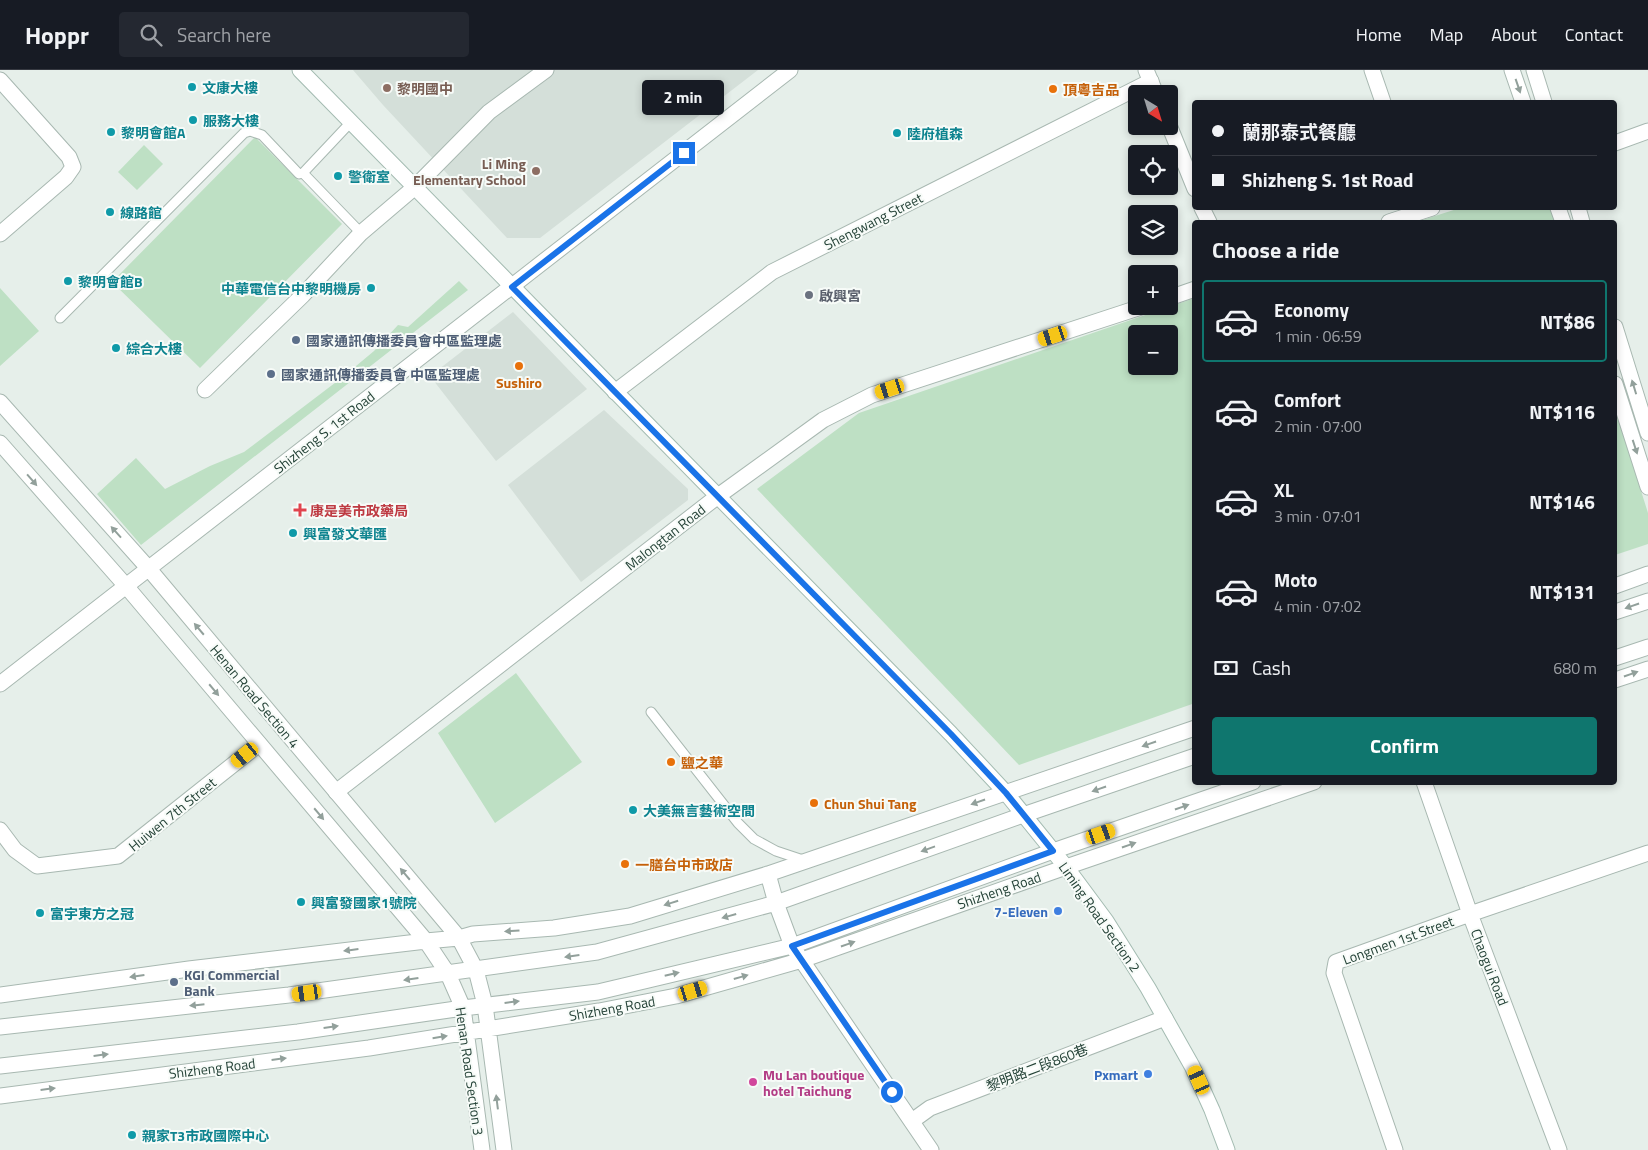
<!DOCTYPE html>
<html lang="en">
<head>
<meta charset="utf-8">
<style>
	:root { --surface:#171b24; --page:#242831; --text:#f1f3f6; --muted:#9ea1a6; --line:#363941; --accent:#0f766e }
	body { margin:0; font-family:"Titillium Web","Noto Sans TC",sans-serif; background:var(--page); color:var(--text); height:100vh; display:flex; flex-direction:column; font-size:19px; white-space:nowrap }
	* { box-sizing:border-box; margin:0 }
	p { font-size:16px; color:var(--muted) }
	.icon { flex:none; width:28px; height:28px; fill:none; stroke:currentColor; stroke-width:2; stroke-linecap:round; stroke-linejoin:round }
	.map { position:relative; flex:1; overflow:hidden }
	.drawer { position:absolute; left:1192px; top:150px; width:425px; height:565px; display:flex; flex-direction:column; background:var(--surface); border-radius:5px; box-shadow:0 2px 8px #0003 }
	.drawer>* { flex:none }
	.hud { position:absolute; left:1192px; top:30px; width:425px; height:110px; border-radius:5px; box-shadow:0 2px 8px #0003; display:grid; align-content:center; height:110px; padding:0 20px; background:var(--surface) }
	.needle { width:32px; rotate:142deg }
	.buttons { position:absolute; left:1128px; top:15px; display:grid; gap:10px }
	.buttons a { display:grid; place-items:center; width:50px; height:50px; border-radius:5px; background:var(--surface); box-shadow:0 2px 8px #0003; font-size:25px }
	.end { position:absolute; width:22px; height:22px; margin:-11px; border:6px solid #1a73e8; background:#fff; box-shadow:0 0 0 2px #fff }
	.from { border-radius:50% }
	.bubble { position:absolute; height:35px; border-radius:5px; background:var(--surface); box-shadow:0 2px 8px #0003; font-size:16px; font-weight:700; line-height:35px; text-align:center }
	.car { position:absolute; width:15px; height:30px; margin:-15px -8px; border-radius:6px; box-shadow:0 0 4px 1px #0007; background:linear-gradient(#f5c518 24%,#345 0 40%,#f5c518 0 76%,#345 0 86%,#f5c518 0) }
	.hud b { display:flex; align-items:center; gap:18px; height:48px; font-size:19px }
	.hud b+b { border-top:1px solid var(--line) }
	.hud i { width:12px; height:12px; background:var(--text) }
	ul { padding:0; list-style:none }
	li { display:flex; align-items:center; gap:15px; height:82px; margin:0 10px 8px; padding:0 10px; border:2px solid transparent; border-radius:5px }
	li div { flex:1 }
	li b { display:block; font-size:19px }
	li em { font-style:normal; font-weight:700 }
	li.on { border-color:var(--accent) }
	li>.icon { width:45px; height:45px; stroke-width:1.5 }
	h2 { padding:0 20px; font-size:22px; line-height:60px }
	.pay { display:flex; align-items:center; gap:12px; height:55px; padding:0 20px; font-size:19px }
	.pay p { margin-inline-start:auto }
	.button { display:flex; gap:10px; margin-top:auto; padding:10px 20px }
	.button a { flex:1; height:58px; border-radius:5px; background:var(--accent); color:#fff; font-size:20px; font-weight:700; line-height:58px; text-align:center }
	header { display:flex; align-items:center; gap:30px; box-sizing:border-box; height:70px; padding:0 25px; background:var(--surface); border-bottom:1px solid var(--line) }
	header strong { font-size:24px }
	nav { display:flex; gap:28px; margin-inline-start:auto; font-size:18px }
	.search { width:350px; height:45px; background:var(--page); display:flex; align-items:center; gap:12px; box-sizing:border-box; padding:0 18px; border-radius:5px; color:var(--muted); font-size:19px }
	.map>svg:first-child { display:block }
	.built { fill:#d4dfd9 }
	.green { fill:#bee0c4; fill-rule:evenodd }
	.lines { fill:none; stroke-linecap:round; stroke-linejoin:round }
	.service-casing { stroke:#a8b8b1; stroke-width:11 }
	.minor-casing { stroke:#a8b8b1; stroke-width:17 }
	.tertiary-casing { stroke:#a8b8b1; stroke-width:17 }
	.secondary-casing { stroke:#a3bbb1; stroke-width:17 }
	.service { stroke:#fff; stroke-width:9 }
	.minor { stroke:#fff; stroke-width:15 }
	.tertiary { stroke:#fff; stroke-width:15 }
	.secondary { stroke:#fff; stroke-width:15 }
	.oneway { fill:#92a09b }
	.route { stroke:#1a73e8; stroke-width:6 }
	.culture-dot { fill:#0f9aa8; stroke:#f7fbf8; stroke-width:2 }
	.education-dot { fill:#8d6e63; stroke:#f7fbf8; stroke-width:2 }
	.food-dot { fill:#e8710a; stroke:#f7fbf8; stroke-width:2 }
	.worship-dot { fill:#6b7280; stroke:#f7fbf8; stroke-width:2 }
	.service-dot { fill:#5c6f8a; stroke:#f7fbf8; stroke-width:2 }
	.health-dot { fill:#e0444e; stroke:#f7fbf8; stroke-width:2 }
	.shop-dot { fill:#3f7fe0; stroke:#f7fbf8; stroke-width:2 }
	.hotel-dot { fill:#d1479c; stroke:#f7fbf8; stroke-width:2 }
	.labels { text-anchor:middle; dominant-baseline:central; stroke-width:4; stroke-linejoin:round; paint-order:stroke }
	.culture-label { font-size:14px; font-weight:bold; fill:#0d838f; stroke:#f7fbf8; text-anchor:start }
	.education-label { font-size:14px; font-weight:bold; fill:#785e54; stroke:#f7fbf8; text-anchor:start }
	.food-label { font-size:14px; font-weight:bold; fill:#c56008; stroke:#f7fbf8; text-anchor:start }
	.street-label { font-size:14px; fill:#244237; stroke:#f7fbf8 }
	.worship-label { font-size:14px; font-weight:bold; fill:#5b616d; stroke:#f7fbf8; text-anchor:start }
	.service-label { font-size:14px; font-weight:bold; fill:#4e5e75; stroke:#f7fbf8; text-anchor:start }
	.health-label { font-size:14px; font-weight:bold; fill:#be3a42; stroke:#f7fbf8; text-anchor:start }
	.shop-label { font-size:14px; font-weight:bold; fill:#366cbe; stroke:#f7fbf8; text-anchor:end }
	.hotel-label { font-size:14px; font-weight:bold; fill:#b23c85; stroke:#f7fbf8; text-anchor:start }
</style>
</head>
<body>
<header>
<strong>Hoppr</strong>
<div class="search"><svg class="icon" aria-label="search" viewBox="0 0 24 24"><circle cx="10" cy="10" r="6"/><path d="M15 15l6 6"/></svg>Search here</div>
<nav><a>Home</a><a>Map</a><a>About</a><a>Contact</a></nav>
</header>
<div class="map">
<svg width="1648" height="1080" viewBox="0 0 1648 1080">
	<rect width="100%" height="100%" fill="#e6efea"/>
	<path class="built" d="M353 0H758L540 168H507L383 35Z
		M513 242 587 319 496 391 430 306Z
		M604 340 688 419V430L581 512 508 415Z"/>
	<path class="green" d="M255 67 342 154 200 298 112 212Z
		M144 75 163 94 137 120 118 102Z
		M1460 138H1552L1557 152H1416Z
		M459 211 468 220 141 475 97 424 136 388 165 419 210 396 244 382 344 306 374 281 398 255 408 257Z
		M0 218 39 261 0 296Z
		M1195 228V633L1019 695 757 419 859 343ZM1136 264H1169V296H1136Z
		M1615 338 1648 443V474L1615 485Z
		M516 603 582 692 495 753 438 663Z"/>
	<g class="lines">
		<g class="service-casing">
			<path id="service" d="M303 103 361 163
				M60 248 244 63 250 61 262 65 299 104 303 103 351 52
				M651 642 738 753 754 769 776 781 806 791"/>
		</g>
		<g class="minor-casing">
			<path id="minor" d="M1372 0 1383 32
				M0 10 69 87 73 97 66 107 0 164
				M1615 73 1648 61
				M1389 152 1432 138
				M1169 228 1195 219
				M205 320 303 225 361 163 415 117 489 42 546 0
				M615 322 772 202 1151 11
				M0 614 126 516
				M1424 712 1470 844 1559 1080
				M336 722 718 426 823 350 872 325 1144 236
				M0 760 15 780 37 796 118 786 259 674
				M912 1051 930 1038 1165 948
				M1395 1080 1334 903 1336 892 1470 844 1648 783"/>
		</g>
		<g class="tertiary-casing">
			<path id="tertiary" d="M1146 0 1156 24
				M1512 0 1523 32
				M1534 0 1544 32
				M1169 55 1195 119
				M1202 138 1209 152
				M1558 138 1563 152
				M1578 138 1582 152
				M1615 257 1648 363
				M1615 314 1648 417
				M0 332 149 499 459 868 476 900 485 935 504 1080
				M0 373 126 516 426 871 448 904 463 938 482 1080
				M126 516 790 0
				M1615 516 1648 504
				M1615 542 1648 531
				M1615 588 1648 577
				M1615 610 1648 599
				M768 804 776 833 792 876 931 1080
				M0 925 189 899 426 871 459 868 473 864 554 858 630 846 768 804 1195 658
				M0 957 289 925 597 882 776 833 1023 745 1195 686
				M0 996 298 962 463 938 598 922 792 876 1053 781 1253 712
				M0 1026 369 978 599 941 676 926 802 890 1066 797 1314 712"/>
		</g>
		<g class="secondary-casing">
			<path id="secondary" d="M300 0 951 664 1006 723 1066 797 1106 851 1148 918 1192 996 1212 1040 1227 1080"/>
		</g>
		<use href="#service" class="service"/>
		<use href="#minor" class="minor"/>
		<use href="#tertiary" class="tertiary"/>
		<use href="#secondary" class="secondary"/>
	</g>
	<defs><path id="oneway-solid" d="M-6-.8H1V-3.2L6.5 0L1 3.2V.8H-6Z" transform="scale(1.25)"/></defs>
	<g class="oneway">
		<use href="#oneway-solid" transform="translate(1518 16) rotate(71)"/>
		<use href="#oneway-solid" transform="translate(1634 317) rotate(-107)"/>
		<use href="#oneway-solid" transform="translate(1635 377) rotate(72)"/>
		<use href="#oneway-solid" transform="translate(32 410) rotate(49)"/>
		<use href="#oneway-solid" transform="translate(116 462) rotate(-132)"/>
		<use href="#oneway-solid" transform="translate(1632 536) rotate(161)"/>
		<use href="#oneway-solid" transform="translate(199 559) rotate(-130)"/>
		<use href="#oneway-solid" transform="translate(1631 604) rotate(-19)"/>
		<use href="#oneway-solid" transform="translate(214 620) rotate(50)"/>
		<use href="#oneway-solid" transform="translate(1149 674) rotate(161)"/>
		<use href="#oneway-solid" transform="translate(1099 719) rotate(161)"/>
		<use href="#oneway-solid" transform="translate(978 732) rotate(161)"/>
		<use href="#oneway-solid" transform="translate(1182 737) rotate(-19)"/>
		<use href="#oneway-solid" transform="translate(319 744) rotate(50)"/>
		<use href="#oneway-solid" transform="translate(1129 775) rotate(-19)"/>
		<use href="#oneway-solid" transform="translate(928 779) rotate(160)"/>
		<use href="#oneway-solid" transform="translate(405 804) rotate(-130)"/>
		<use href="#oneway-solid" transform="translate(671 833) rotate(163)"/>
		<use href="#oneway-solid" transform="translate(729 846) rotate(164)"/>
		<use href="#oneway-solid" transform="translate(512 861) rotate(176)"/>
		<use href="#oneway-solid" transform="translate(848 874) rotate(-19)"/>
		<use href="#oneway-solid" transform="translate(351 880) rotate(173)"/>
		<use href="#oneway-solid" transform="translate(572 886) rotate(172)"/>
		<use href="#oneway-solid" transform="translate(672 904) rotate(-13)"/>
		<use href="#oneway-solid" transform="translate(137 906) rotate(172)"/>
		<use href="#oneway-solid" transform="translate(741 907) rotate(-16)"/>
		<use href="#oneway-solid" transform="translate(411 909) rotate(172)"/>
		<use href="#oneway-solid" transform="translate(512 932) rotate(-7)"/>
		<use href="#oneway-solid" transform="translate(197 935) rotate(174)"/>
		<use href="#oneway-solid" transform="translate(331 957) rotate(-8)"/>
		<use href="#oneway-solid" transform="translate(440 967) rotate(-9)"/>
		<use href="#oneway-solid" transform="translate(101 985) rotate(-7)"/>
		<use href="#oneway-solid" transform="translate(279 989) rotate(-7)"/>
		<use href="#oneway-solid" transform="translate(48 1019) rotate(-7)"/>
		<use href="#oneway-solid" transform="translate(497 1032) rotate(-97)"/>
	</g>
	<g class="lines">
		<path class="route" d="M684 83 512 217 951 664 1006 723 1053 781 792 876 892 1022"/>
	</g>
	<g class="culture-dot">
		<circle cx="192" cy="17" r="5"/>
		<circle cx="193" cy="50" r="5"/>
		<circle cx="111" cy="62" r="5"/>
		<circle cx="897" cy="63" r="5"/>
		<circle cx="338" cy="106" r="5"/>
		<circle cx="110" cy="142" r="5"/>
		<circle cx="68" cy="211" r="5"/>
		<circle cx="371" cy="218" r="5"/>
		<circle cx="116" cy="278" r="5"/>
		<circle cx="293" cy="463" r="5"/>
		<circle cx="633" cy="740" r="5"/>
		<circle cx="301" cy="832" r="5"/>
		<circle cx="40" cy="843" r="5"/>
		<circle cx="132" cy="1065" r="5"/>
	</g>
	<g class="education-dot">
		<circle cx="387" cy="18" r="5"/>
		<circle cx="536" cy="101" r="5"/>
	</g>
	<g class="food-dot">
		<circle cx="1053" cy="19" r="5"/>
		<circle cx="519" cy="296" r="5"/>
		<circle cx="671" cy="692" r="5"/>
		<circle cx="814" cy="733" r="5"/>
		<circle cx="625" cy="794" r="5"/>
	</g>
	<circle class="worship-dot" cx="809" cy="225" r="5"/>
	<g class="service-dot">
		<circle cx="296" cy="270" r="5"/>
		<circle cx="271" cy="304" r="5"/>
		<circle cx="174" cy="912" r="5"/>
	</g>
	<path class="health-dot" d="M297.5 432.5h5v5h5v5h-5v5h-5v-5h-5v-5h5z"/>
	<g class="shop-dot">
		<circle cx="1058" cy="841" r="5"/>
		<circle cx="1148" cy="1004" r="5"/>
	</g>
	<circle class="hotel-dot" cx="753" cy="1012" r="5"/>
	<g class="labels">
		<g class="culture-label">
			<text x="202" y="17">文康大樓</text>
			<text x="203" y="50">服務大樓</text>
			<text x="121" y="62">黎明會館A</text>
			<text x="907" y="63">陸府植森</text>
			<text x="348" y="106">警衛室</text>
			<text x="120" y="142">線路館</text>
			<text x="78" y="211">黎明會館B</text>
			<text x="361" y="218" text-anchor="end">中華電信台中黎明機房</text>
			<text x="126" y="278">綜合大樓</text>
			<text x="303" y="463">興富發文華匯</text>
			<text x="643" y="740">大美無言藝術空間</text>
			<text x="311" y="832">興富發國家1號院</text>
			<text x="50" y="843">富宇東方之冠</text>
			<text x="142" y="1065">親家T3市政國際中心</text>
		</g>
		<g class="education-label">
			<text x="397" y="18">黎明國中</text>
			<text x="526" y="93" text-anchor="end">Li Ming<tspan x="526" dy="16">Elementary School</tspan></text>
		</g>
		<g class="food-label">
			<text x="1063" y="19">頂粵吉品</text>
			<text x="519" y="312" text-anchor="middle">Sushiro</text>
			<text x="681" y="692">鹽之華</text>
			<text x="824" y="733">Chun Shui Tang</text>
			<text x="635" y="794">一膳台中市政店</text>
		</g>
		<g class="street-label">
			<text transform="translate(873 151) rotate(-27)">Shengwang Street</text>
			<text transform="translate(324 362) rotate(-38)">Shizheng S. 1st Road</text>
			<text transform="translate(665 467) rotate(-38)">Malongtan Road</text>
			<text transform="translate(255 626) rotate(50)">Henan Road Section 4</text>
			<text transform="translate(172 744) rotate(-39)">Huiwen 7th Street</text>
			<text transform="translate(999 820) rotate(-19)">Shizheng Road</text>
			<text transform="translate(1100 847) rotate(55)">Liming Road Section 2</text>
			<text transform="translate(1398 870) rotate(-20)">Longmen 1st Street</text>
			<text transform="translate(1490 897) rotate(69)">Chaogui Road</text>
			<text transform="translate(612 938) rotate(-10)">Shizheng Road</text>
			<text transform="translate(1037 997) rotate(-21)">黎明路二段860巷</text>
			<text transform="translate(212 998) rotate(-7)">Shizheng Road</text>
			<text transform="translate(470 1001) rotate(82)">Henan Road Section 3</text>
		</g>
		<g class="worship-label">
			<text x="819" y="225">啟興宮</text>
		</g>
		<g class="service-label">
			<text x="306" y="270">國家通訊傳播委員會中區監理處</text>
			<text x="281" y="304">國家通訊傳播委員會 中區監理處</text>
			<text x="184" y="904">KGI Commercial<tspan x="184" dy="16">Bank</tspan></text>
		</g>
		<g class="health-label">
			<text x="310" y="440">康是美市政藥局</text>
		</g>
		<g class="shop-label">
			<text x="1048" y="841">7-Eleven</text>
			<text x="1138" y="1004">Pxmart</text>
		</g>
		<g class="hotel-label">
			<text x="763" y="1004">Mu Lan boutique<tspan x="763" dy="16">hotel Taichung</tspan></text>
		</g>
	</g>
</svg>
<div class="buttons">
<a><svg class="needle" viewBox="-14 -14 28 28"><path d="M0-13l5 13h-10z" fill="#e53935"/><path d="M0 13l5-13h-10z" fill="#9ea1a6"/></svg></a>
<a><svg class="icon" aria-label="locate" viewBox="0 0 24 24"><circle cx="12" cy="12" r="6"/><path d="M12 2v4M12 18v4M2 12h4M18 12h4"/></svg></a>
<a><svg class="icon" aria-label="layers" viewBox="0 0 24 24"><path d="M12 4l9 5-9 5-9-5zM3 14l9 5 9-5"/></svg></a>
<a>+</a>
<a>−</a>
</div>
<i class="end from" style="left:892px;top:1022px"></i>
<i class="end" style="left:684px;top:83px"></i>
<div class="bubble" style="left:642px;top:10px;width:82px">2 min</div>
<i class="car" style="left:1053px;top:266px;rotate:252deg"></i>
<i class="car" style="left:890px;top:319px;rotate:252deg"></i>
<i class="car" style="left:245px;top:685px;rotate:231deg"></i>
<i class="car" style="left:1101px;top:764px;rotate:71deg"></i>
<i class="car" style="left:693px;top:921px;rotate:73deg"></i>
<i class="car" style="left:307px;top:923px;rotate:262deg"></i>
<i class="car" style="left:1199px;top:1010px;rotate:336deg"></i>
<div class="hud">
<b><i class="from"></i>蘭那泰式餐廳</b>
<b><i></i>Shizheng S. 1st Road</b>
</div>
<section class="drawer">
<h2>Choose a ride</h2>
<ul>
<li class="on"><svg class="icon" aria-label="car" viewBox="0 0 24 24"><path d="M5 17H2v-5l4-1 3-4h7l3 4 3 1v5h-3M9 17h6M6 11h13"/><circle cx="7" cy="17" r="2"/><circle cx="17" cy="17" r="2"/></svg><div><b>Economy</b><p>1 min · 06:59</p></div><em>NT$86</em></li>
<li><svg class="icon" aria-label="car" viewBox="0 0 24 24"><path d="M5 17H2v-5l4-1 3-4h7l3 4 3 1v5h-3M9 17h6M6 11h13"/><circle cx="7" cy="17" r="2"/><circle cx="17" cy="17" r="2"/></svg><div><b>Comfort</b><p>2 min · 07:00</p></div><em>NT$116</em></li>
<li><svg class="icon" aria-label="car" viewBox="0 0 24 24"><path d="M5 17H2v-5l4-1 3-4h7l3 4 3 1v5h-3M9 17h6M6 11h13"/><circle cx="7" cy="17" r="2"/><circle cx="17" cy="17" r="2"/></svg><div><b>XL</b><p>3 min · 07:01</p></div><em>NT$146</em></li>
<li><svg class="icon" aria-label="car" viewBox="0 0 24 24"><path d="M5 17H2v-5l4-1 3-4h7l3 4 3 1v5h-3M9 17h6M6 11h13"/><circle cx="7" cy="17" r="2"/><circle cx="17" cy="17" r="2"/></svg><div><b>Moto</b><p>4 min · 07:02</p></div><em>NT$131</em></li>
</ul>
<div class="pay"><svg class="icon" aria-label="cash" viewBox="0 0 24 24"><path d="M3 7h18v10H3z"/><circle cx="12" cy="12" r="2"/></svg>Cash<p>680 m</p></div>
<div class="button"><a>Confirm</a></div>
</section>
</div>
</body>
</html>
